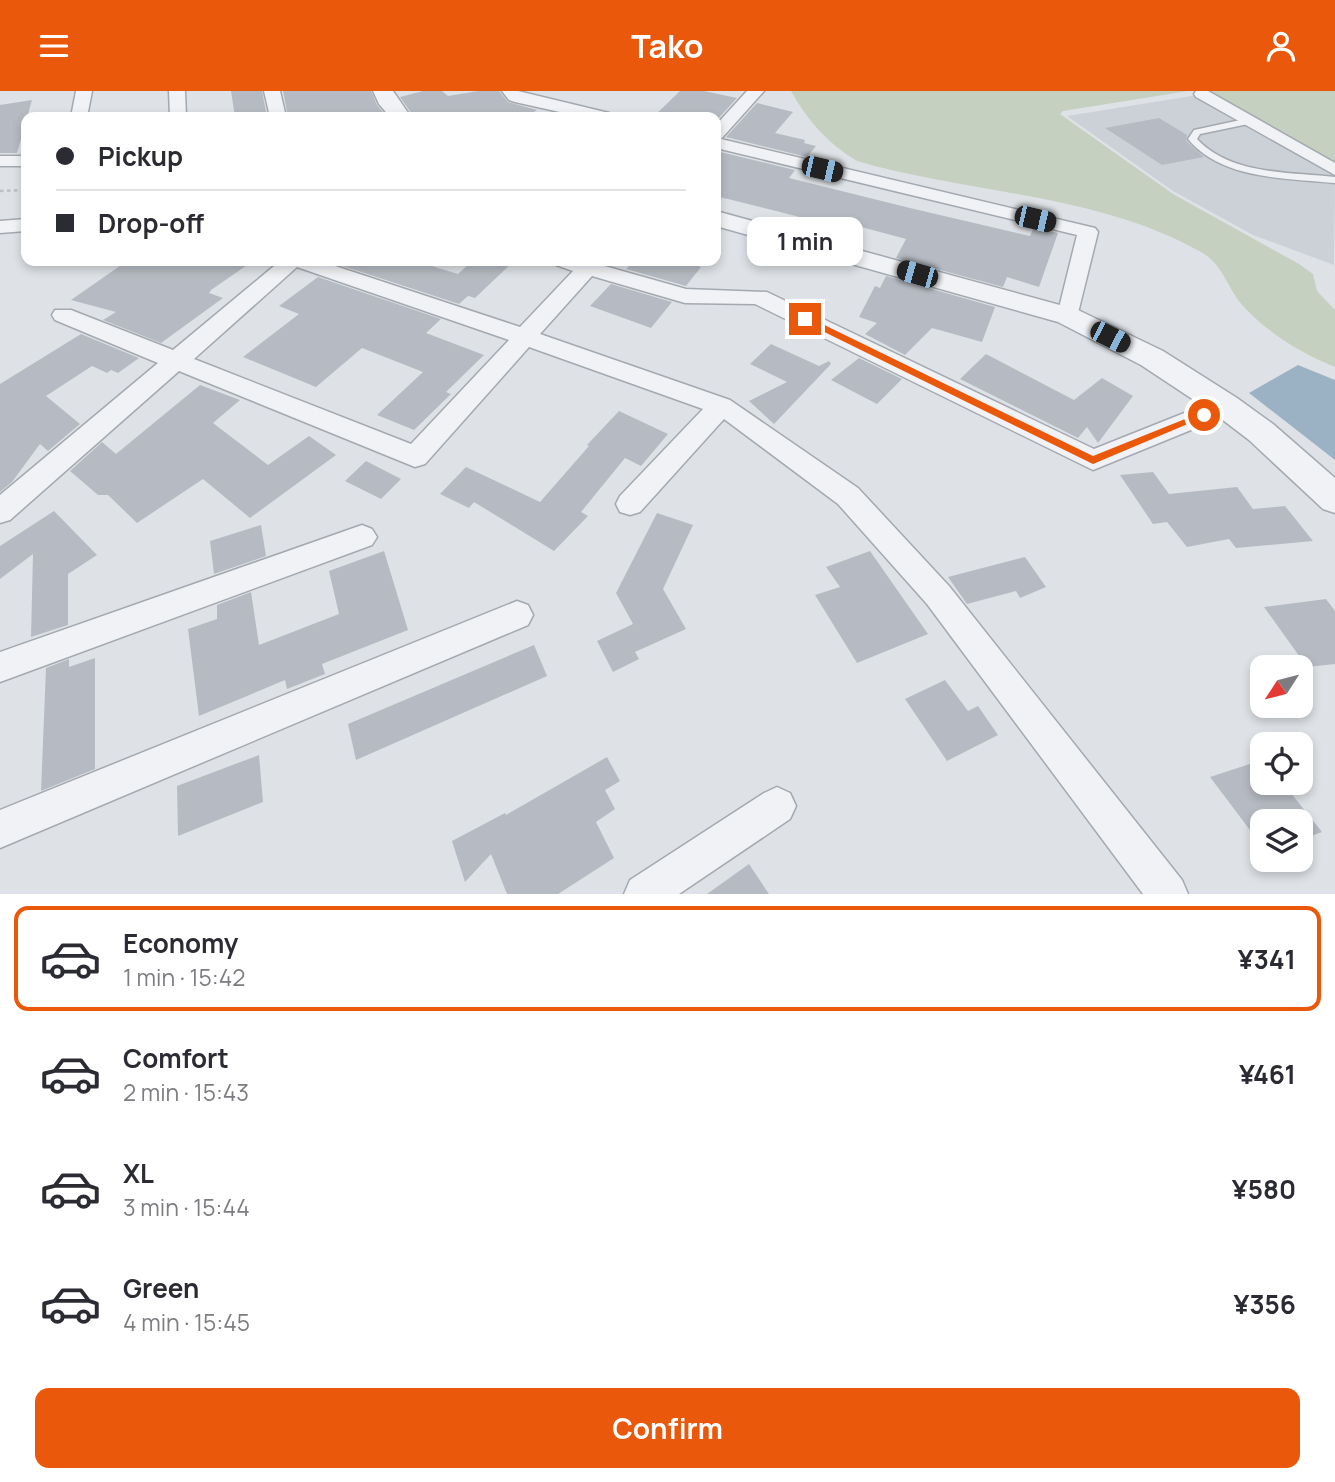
<!DOCTYPE html>
<html lang="en">
<head>
<meta charset="utf-8">
<style>
	:root { --surface:#fff; --page:#f2f2f3; --text:#2b2b33; --muted:#7c7c81; --line:#e1e1e2; --accent:#ea580c }
	body { margin:0; font-family:Manrope,sans-serif; background:var(--page); color:var(--text); height:100vh; display:flex; flex-direction:column; font-size:26px; white-space:nowrap }
	* { box-sizing:border-box; margin:0 }
	p { font-size:23px; color:var(--muted) }
	.icon { flex:none; width:38px; height:38px; fill:none; stroke:currentColor; stroke-width:2; stroke-linecap:round; stroke-linejoin:round }
	.map { position:relative; height:803px; overflow:hidden }
	.drawer { display:flex; flex-direction:column; background:var(--surface); flex:1 }
	.drawer>* { flex:none }
	.banner { position:absolute; left:21px; top:21px; width:700px; height:154px; border-radius:14px; box-shadow:0 4px 10px #0003; display:grid; align-content:center; height:154px; padding:0 35px; background:var(--surface) }
	.needle { width:46px; rotate:234deg }
	.controls { position:absolute; left:1250px; top:564px; display:grid; gap:14px }
	.controls a { display:grid; place-items:center; width:63px; height:63px; border-radius:14px; background:var(--surface); box-shadow:0 4px 10px #0003; font-size:35px }
	.end { position:absolute; width:32px; height:32px; margin:-16px; border:9px solid #ea580c; background:#fff; box-shadow:0 0 0 4px #fff }
	.from { border-radius:50% }
	.bubble { position:absolute; height:49px; border-radius:14px; background:var(--surface); box-shadow:0 4px 10px #0003; font-size:23px; font-weight:700; line-height:49px; text-align:center }
	.car { position:absolute; width:21px; height:42px; margin:-21px -10px; border-radius:9px; box-shadow:0 0 5px 2px #0007; background:linear-gradient(#222 24%,#8ab4d8 0 40%,#222 0 76%,#8ab4d8 0 86%,#222 0) }
	.banner b { display:flex; align-items:center; gap:24px; height:66px; font-size:26px }
	.banner b+b { border-top:2px solid var(--line) }
	.banner i { width:18px; height:18px; background:var(--text) }
	ul { padding:12px 0 0; list-style:none }
	li { display:flex; align-items:center; gap:21px; height:105px; margin:0 14px 10px; padding:0 21px; border:4px solid transparent; border-radius:14px }
	li div { flex:1 }
	li b { display:block; font-size:26px }
	li em { font-style:normal; font-weight:700 }
	li.active { border-color:var(--accent) }
	li>.icon { width:63px; height:63px; stroke-width:1.5 }
	.primary-button { display:flex; gap:14px; margin-top:auto; padding:14px 35px }
	.primary-button a { flex:1; height:80px; border-radius:14px; background:var(--accent); color:#fff; font-size:28px; font-weight:700; line-height:80px; text-align:center }
	header { display:flex; justify-content:space-between; align-items:center; height:91px; padding:0 35px; background:var(--accent); color:#fff; font-size:32px; font-weight:700 }
	.map>svg:first-child { display:block }
	.built { fill:#ccd1d8 }
	.green { fill:#c5d0c0 }
	.water { fill:#9bb2c4 }
	.building { fill:#b6bbc3 }
	.lines { fill:none; stroke-linecap:round; stroke-linejoin:round }
	.service-casing { stroke:#a4a9b0; stroke-width:3 }
	.minor-casing { stroke:#a4a9b0; stroke-width:3 }
	.tertiary-casing { stroke:#a4a9b0; stroke-width:3 }
	.path { stroke:#bcc0c5; stroke-width:2.5; stroke-dasharray:3.5 3.5; stroke-linecap:butt }
	.service { fill:#f0f2f5; fill-rule:evenodd }
	.minor { fill:#f0f2f5; fill-rule:evenodd }
	.tertiary { fill:#f0f2f5; fill-rule:evenodd }
	.route { fill:#ea580c }
</style>
</head>
<body>
<header><svg class="icon" aria-label="menu" viewBox="0 0 24 24"><path d="M4 6h16M4 12h16M4 18h16"/></svg>Tako<svg class="icon" aria-label="person" viewBox="0 0 24 24"><circle cx="12" cy="8" r="4"/><path d="M4 21q1-7 8-7t8 7"/></svg></header>
<div class="map">
<svg width="1335" height="803" viewBox="0 0 1335 803">
	<rect width="100%" height="100%" fill="#dee2e6"/>
	<path class="built" d="M1198 4 1335 83 1334 174 1253 144 1173 100 1067 25Z"/>
	<path class="green" d="M791 0H1188L1063 20 1060 23 1173 103 1299 173 1313 183 1317 200 1335 219V276C1300 262 1268 242 1243 215 1227 197 1223 173 1201 161 1096 102 970 103 857 70 828 53 807 29 791 0Z
		M1203 0H1335V72Z"/>
	<path class="water" d="M1298 274 1335 289V369L1249 302Z"/>
	<path class="building" d="M231 0H262L267 26H235Z
		M283 0H371L377 14 387 26H288Z
		M423 0H442L448 5 478 0H499L508 11 537 19 526 26H414L400 6Z
		M680 0H704L737 7 716 30V26H653Z
		M32 9 17 62H0V14Z
		M757 12 793 21 775 42 805 49 804 52 816 55 807 66 726 46Z
		M1159 27 1187 44 1186 50 1204 66 1162 74 1105 37Z
		M716 60 795 79 789 87 910 117 1030 145 1034 136 1058 142 1039 196 1007 186 1003 196 896 167 906 148 850 133 847 138 716 105Z
		M127 170H253L211 199 209 202 223 207 161 252 103 229 116 221 71 209Z
		M340 170H415L458 183 472 170H514L475 207 468 205 459 213 337 173Z
		M635 170H703L698 175 701 176 686 195 626 178Z
		M886 185 995 216 982 251 932 237 905 264 865 243 877 232 859 226 875 195 880 197Z
		M318 186 441 228 426 242 484 264 446 301 451 303 414 339 377 324 423 281 362 257 316 296 243 266 299 223 279 215Z
		M611 193 672 211 651 237 590 215Z
		M81 243 139 267 118 282 111 279 107 282 92 275 46 305 80 333 48 360 40 353 12 391 0 401V293Z
		M771 253 819 275 829 270 831 273 774 333 749 310 787 291 750 273Z
		M986 263 1074 309 1102 287 1133 305 1098 352 1087 336 1078 347 960 288Z
		M859 267 902 288 877 313 831 289Z
		M200 294 240 309 213 332 268 374 309 345 336 364 250 427 203 388 137 432 108 404H98L70 380 102 351 116 363Z
		M619 320 668 343 641 375 625 367 581 421 588 425 554 460 474 411 469 417 440 403 466 376 540 411 589 355 587 354Z
		M366 370 401 388 381 408 345 390Z
		M1153 381 1169 403 1237 396 1253 418 1285 415 1313 450 1236 457 1229 448 1187 456 1167 431 1153 433 1120 384Z
		M54 420 97 464 68 483V534L31 546 33 463 0 488V455Z
		M657 422 693 434 663 498 686 538 635 561 639 568 613 581 597 550 633 533 616 502Z
		M261 434 266 465 214 483 210 450Z
		M384 460 408 539 322 573 325 583 287 598 285 589 199 625 188 538 217 528V514L251 501 259 554 339 523 329 480Z
		M870 460 928 543 857 572 815 504 840 496 826 476Z
		M1025 466 1046 496 1020 507 1016 500 967 513 948 486Z
		M1326 508 1335 520V573L1307 576 1264 516Z
		M534 554 547 585 356 669 348 633Z
		M95 567V678L41 700 46 577 69 568V576Z
		M945 589 968 620 978 615 998 644 947 670 905 608Z
		M259 664 263 711 178 745 177 695Z
		M607 666 620 690 605 699 615 718 596 731 614 767 558 803H507L491 763 465 791 452 750 505 722 506 724Z
		M1262 669V691H1282L1322 741 1300 749V730H1262V755L1210 686Z
		M749 773 769 803H707Z"/>
	<g class="lines">
		<g class="service-casing">
			<path id="service" d="M1250 27 1254 30 1253 32 1200 43 1197 48C1231 84 1289 81 1335 86V92C1286 87 1222 89 1188 48L1194 39Z"/>
		</g>
		<g class="minor-casing">
			<path id="minor" d="M76 0H92L87 26H71Z
				M169 0H185L186 26H170Z
				M264 0H280L286 26H270Z
				M502 0H518L609 22 611 26H582L515 11 509 9Z
				M747 0H764L721 48 1095 137 1098 141 1076 230H1060L1057 225 1077 144 716 57V34Z
				M1196 0H1208L1335 72V84L1196 6 1194 3Z
				M0 65H26V75H0Z
				M26 128V140L0 142V130Z
				M280 170H320L520 236 573 180 556 174 553 170H604L601 174 686 198 767 201 1094 358 1217 309 1226 306 1235 309 1239 315 1235 321 1093 379 755 213 685 212 592 185 540 243 730 309 858 397 949 495 1182 789 1188 803H1143L927 513 838 413 724 328 640 421 630 424 620 421 616 413 620 405 703 318 529 256 425 373 415 376 179 280 10 429 0 432V404L158 272 55 229 52 224 55 219H71L173 259ZM297 176 509 249 411 353 194 268Z
				M362 434 372 438 377 446 372 454 0 591V561Z
				M517 510 528 514 533 524 528 534 0 757V719Z
				M777 696 790 702 796 715 790 728 679 803H624L630 789 764 702Z"/>
		</g>
		<g class="tertiary-casing">
			<path id="tertiary" d="M373 0H393L411 26H390L379 13Z
				M716 120 1078 219 1163 260 1237 307 1273 333 1335 387V422L1323 418 1249 349 1215 323 1141 274 1058 231 716 135Z"/>
		</g>
		<path class="path" d="M0 100 26 99"/>
		<use href="#service" class="service"/>
		<use href="#minor" class="minor"/>
		<use href="#tertiary" class="tertiary"/>
	</g>
	<path class="route" d="M802 226H808L1093 365 1200 322 1209 324 1093 373 802 230Z"/>
</svg>
<div class="controls">
<a><svg class="needle" viewBox="-14 -14 28 28"><path d="M0-13l5 13h-10z" fill="#e53935"/><path d="M0 13l5-13h-10z" fill="#7c7c81"/></svg></a>
<a><svg class="icon" aria-label="locate" viewBox="0 0 24 24"><circle cx="12" cy="12" r="6"/><path d="M12 2v4M12 18v4M2 12h4M18 12h4"/></svg></a>
<a><svg class="icon" aria-label="layers" viewBox="0 0 24 24"><path d="M12 4l9 5-9 5-9-5zM3 14l9 5 9-5"/></svg></a>
</div>
<i class="end from" style="left:1204px;top:324px"></i>
<i class="end" style="left:805px;top:228px"></i>
<div class="bubble" style="left:747px;top:126px;width:116px">1 min</div>
<i class="car" style="left:822px;top:78px;rotate:103deg"></i>
<i class="car" style="left:1035px;top:128px;rotate:103deg"></i>
<i class="car" style="left:917px;top:183px;rotate:286deg"></i>
<i class="car" style="left:1110px;top:246px;rotate:117deg"></i>
<div class="banner">
<b><i class="from"></i>Pickup</b>
<b><i></i>Drop-off</b>
</div>
</div>
<section class="drawer">
<ul>
<li class="active"><svg class="icon" aria-label="car" viewBox="0 0 24 24"><path d="M5 17H2v-5l4-1 3-4h7l3 4 3 1v5h-3M9 17h6M6 11h13"/><circle cx="7" cy="17" r="2"/><circle cx="17" cy="17" r="2"/></svg><div><b>Economy</b><p>1 min · 15:42</p></div><em>¥341</em></li>
<li><svg class="icon" aria-label="car" viewBox="0 0 24 24"><path d="M5 17H2v-5l4-1 3-4h7l3 4 3 1v5h-3M9 17h6M6 11h13"/><circle cx="7" cy="17" r="2"/><circle cx="17" cy="17" r="2"/></svg><div><b>Comfort</b><p>2 min · 15:43</p></div><em>¥461</em></li>
<li><svg class="icon" aria-label="car" viewBox="0 0 24 24"><path d="M5 17H2v-5l4-1 3-4h7l3 4 3 1v5h-3M9 17h6M6 11h13"/><circle cx="7" cy="17" r="2"/><circle cx="17" cy="17" r="2"/></svg><div><b>XL</b><p>3 min · 15:44</p></div><em>¥580</em></li>
<li><svg class="icon" aria-label="car" viewBox="0 0 24 24"><path d="M5 17H2v-5l4-1 3-4h7l3 4 3 1v5h-3M9 17h6M6 11h13"/><circle cx="7" cy="17" r="2"/><circle cx="17" cy="17" r="2"/></svg><div><b>Green</b><p>4 min · 15:45</p></div><em>¥356</em></li>
</ul>
<div class="primary-button"><a>Confirm</a></div>
</section>
</body>
</html>
